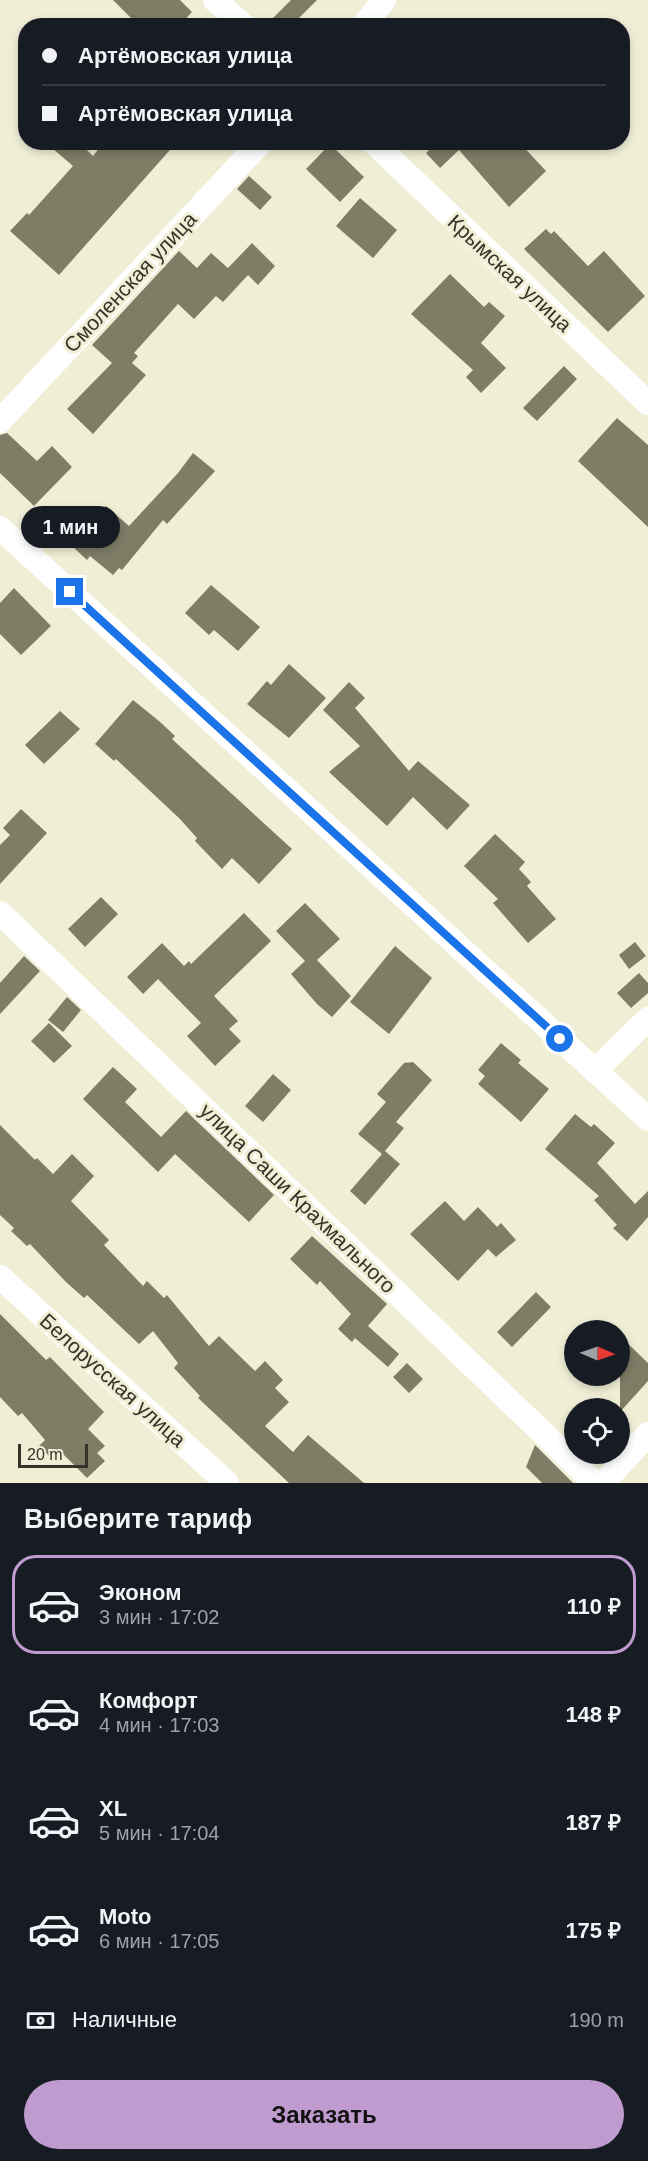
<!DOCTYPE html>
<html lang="ru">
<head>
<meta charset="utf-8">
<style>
	:root { --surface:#171b24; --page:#20242c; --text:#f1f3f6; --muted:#9ea1a6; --line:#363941; --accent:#bf9bcf }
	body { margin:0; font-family:Helvetica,sans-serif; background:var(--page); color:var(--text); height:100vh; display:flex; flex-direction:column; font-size:22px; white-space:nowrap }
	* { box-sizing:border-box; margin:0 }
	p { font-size:20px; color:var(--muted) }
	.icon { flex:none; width:33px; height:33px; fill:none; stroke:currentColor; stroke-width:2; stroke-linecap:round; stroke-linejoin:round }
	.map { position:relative; height:1483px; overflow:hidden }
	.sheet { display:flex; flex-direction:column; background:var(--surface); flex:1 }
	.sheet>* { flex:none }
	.hud { position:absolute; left:18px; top:18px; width:612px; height:132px; border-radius:24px; box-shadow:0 3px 9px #0003; display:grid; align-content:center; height:132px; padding:0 24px; background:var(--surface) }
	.needle { width:39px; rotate:92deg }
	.buttons { position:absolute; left:564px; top:1320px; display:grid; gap:12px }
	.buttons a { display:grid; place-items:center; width:66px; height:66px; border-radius:50%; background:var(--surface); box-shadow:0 3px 9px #0003; font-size:30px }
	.scale { position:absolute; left:18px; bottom:15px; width:70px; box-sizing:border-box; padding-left:6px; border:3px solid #34342a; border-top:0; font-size:16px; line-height:21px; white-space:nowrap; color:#34342a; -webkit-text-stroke:4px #f0efd6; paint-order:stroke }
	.end { position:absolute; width:27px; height:27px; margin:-14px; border:8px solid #1a73e8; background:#fff; box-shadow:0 0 0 3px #fff }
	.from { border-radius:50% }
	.bubble { position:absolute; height:42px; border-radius:21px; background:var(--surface); box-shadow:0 3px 9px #0003; font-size:20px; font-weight:700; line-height:42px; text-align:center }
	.hud b { display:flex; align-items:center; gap:21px; height:57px; font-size:22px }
	.hud b+b { border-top:2px solid var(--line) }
	.hud i { width:15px; height:15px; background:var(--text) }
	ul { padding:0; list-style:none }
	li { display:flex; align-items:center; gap:18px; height:99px; margin:0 12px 9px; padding:0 12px; border:3px solid transparent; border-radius:24px }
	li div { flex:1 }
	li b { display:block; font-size:22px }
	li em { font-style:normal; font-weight:700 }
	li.on { border-color:var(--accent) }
	li>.icon { width:54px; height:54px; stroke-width:1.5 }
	h2 { padding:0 24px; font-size:27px; line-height:72px }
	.pay { display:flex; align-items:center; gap:15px; height:66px; padding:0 24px; font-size:22px }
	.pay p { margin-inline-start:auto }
	.primary-button { display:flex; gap:12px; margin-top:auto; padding:12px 24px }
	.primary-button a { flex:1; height:69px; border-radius:36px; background:var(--accent); color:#111; font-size:24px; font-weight:700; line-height:69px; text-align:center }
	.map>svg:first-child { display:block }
	.building { fill:#7e7d66 }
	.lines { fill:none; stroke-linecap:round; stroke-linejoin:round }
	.minor { stroke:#fff; stroke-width:24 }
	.route { stroke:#1a73e8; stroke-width:8 }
	.labels { text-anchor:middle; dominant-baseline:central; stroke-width:6; stroke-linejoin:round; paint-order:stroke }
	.street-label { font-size:21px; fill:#34342a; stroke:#f0efd6 }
</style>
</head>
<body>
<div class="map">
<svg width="648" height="1483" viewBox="0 0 648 1483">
	<rect width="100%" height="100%" fill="#f0efd6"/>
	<path class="building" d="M113 0H180L192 12 179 26H139Z
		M291 0H317L291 26H265Z
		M45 142H79L93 156 104 142H177L59 275 10 231 27 213 29 215 73 166Z
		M437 142H519L546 171 509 207 459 150 440 168 426 153Z
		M330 144 364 177 340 202 306 169Z
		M249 176 272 197 260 210 237 189Z
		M360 198 397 230 373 258 336 226Z
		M546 229 551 234 554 231 588 266 604 251 645 296 608 332 524 249Z
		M252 243 275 266 258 285 248 275 223 302 216 296 194 319 178 304 134 353 138 356 132 363 146 375 93 434 67 409 112 363 92 345 179 251 197 268 211 253 228 268Z
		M450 274 484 307 489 302 505 316 481 343 506 368 481 393 466 377 473 370 411 314Z
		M564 366 577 379 537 421 523 408Z
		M617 418 648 445V527L578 461Z
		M7 433 37 461 52 446 72 467 34 506 0 473V435Z
		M193 453 215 471 167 524 163 520 122 570 119 568 113 575 90 556 87 560 72 546 106 506 129 526 178 473Z
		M211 585 260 627 238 651 214 630 209 635 185 613Z
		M14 588 51 626 21 655 0 634V603Z
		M289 664 326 698 289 738 247 704 267 681 271 685Z
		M349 682 365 698 355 708 409 771 418 761 470 805 447 830 413 797 387 826 329 772 360 746 323 710Z
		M133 700 159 721 175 736 172 739 292 849 259 884 232 858 222 869 195 841 197 838 180 819 116 759 114 761 95 744Z
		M60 711 80 729 44 764 25 745Z
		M21 809 47 833 0 884V845L10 835 3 828Z
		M495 834 525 862 519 869 531 882 527 886 556 919 528 943 493 903 498 899 464 866Z
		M101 897 118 914 85 947 68 929Z
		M305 903 340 939 317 960 351 996 332 1017 317 1004 291 974 305 961 276 931Z
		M244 913 271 941 214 996 238 1021 229 1029 241 1041 215 1066 187 1036 201 1023 158 979 143 994 127 977 162 943 184 966 189 961 191 964Z
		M635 942 646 956 629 969 619 955Z
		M395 946 432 978 389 1034 350 1002Z
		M24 956 40 971 0 1014V983Z
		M639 973 648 983V993L631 1008 617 993Z
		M67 997 81 1010 63 1032 48 1020Z
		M49 1023 72 1046 54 1063 31 1041Z
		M501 1043 521 1060 518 1063 549 1089 521 1122 478 1084 485 1076 478 1070Z
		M413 1062 432 1080 396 1122 404 1128 385 1151 400 1164 365 1205 350 1191 382 1154 358 1134 386 1102 377 1094 404 1063Z
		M113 1067 137 1089 125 1102 161 1137 186 1111 274 1195 249 1222 175 1154 158 1172 83 1099Z
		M273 1074 291 1090 263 1122 245 1106Z
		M575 1114 591 1127 594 1124 615 1143 597 1163 635 1204 648 1191V1217L627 1241 613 1228 617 1225 594 1200 599 1196 545 1149Z
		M0 1125 35 1160 37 1158 53 1174 72 1154 94 1176 71 1201 109 1240 104 1245 143 1286 147 1281 164 1298 167 1295 209 1346 219 1336 255 1371 265 1361 283 1380 275 1388 289 1402 265 1426 293 1452 308 1435 364 1483H289L198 1398 200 1396 174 1368 178 1363 153 1331 139 1344 87 1295 84 1298 66 1282 30 1244 27 1246 11 1231 14 1228 0 1215Z
		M445 1201 464 1221 478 1207 497 1227 501 1223 516 1240 496 1257 488 1249 458 1281 410 1234Z
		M312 1236 387 1304 368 1326 399 1354 388 1367 355 1338 352 1342 338 1329 351 1314 320 1281 317 1285 290 1259Z
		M536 1292 551 1307 512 1347 497 1332Z
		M0 1314 46 1360 50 1357 104 1412 88 1429 105 1446 97 1453 105 1461 87 1478 63 1454 55 1462 39 1446 45 1440 22 1413 18 1416 0 1397Z
		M620 1336 648 1363V1381L620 1412Z
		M407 1363 423 1379 409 1393 393 1377Z
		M535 1445 573 1483H542L526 1467Z"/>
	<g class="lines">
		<path class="minor" d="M215 0 244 26
			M363 26 384 0
			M373 142 648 403
			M0 421 261 142
			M0 528 648 1119
			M0 913 595 1483
			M595 1071 648 1019
			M0 1277 227 1483
			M603 1483 648 1434"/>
	</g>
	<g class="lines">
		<path class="route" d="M70 592 560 1039"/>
	</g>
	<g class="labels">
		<g class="street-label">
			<text transform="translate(510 273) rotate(43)">Крымская улица</text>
			<text transform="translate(130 282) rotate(-47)">Смоленская улица</text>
			<text transform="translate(298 1198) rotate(44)">улица Саши Крахмального</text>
			<text transform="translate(113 1380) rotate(42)">Белорусская улица</text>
		</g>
	</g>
</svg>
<div class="buttons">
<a><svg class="needle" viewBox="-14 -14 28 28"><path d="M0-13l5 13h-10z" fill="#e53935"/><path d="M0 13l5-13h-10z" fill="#9ea1a6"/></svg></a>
<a><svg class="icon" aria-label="locate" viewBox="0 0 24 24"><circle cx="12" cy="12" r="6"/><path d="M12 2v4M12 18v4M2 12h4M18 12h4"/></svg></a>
</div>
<div class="scale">20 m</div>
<i class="end from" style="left:560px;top:1039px"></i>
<i class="end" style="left:70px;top:592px"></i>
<div class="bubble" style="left:21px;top:506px;width:99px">1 мин</div>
<div class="hud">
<b><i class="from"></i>Артёмовская улица</b>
<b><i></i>Артёмовская улица</b>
</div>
</div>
<section class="sheet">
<h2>Выберите тариф</h2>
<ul>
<li class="on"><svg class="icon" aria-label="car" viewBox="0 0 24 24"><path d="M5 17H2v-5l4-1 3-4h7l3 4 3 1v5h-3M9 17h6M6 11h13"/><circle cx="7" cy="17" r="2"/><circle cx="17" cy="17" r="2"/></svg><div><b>Эконом</b><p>3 мин · 17:02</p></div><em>110 ₽</em></li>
<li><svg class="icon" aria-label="car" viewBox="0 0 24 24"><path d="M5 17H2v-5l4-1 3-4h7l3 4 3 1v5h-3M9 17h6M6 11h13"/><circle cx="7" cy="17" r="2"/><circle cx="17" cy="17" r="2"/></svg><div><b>Комфорт</b><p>4 мин · 17:03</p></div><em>148 ₽</em></li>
<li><svg class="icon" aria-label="car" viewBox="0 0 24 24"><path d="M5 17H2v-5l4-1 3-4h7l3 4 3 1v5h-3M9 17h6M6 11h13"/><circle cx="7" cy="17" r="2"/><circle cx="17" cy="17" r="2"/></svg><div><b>XL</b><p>5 мин · 17:04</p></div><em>187 ₽</em></li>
<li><svg class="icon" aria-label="car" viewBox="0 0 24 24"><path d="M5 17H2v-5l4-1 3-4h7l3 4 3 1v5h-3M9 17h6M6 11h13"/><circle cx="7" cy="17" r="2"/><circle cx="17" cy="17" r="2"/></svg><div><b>Moto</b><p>6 мин · 17:05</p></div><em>175 ₽</em></li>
</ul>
<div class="pay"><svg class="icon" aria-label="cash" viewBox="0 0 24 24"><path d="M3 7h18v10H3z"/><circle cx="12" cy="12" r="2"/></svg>Наличные<p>190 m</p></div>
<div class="primary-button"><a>Заказать</a></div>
</section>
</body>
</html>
